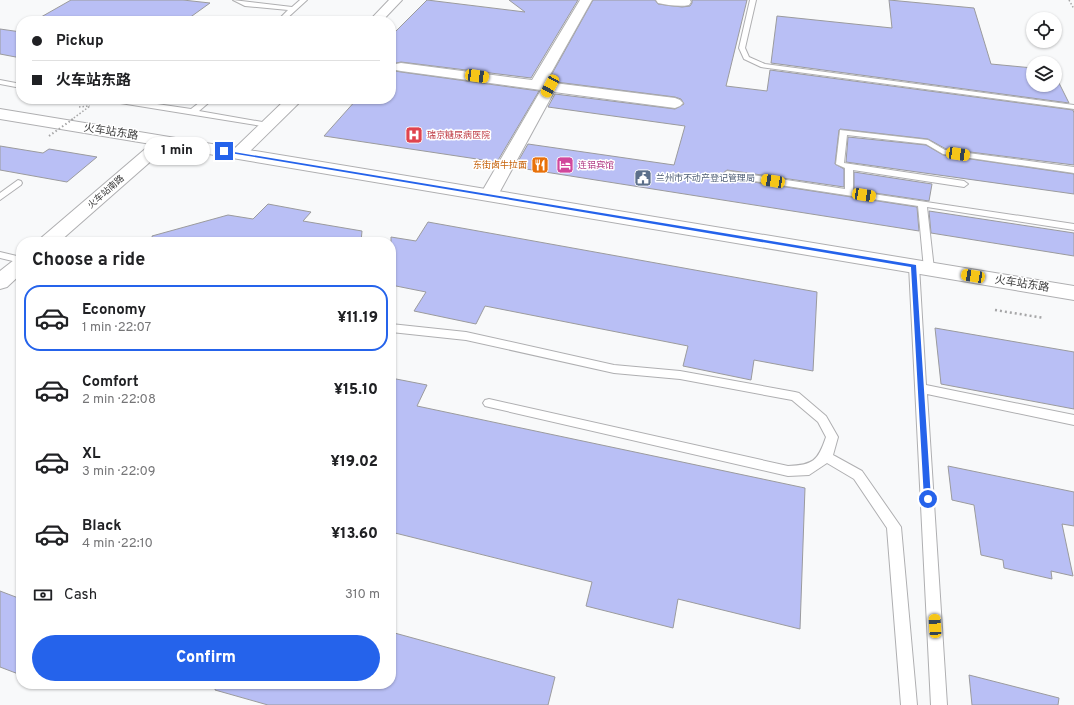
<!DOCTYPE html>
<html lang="en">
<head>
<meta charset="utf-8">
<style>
	:root { --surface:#fff; --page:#f6f6f6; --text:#202124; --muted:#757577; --line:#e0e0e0; --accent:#2563eb }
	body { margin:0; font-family:Overpass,"Noto Sans SC",sans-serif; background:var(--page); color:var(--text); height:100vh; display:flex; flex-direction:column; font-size:15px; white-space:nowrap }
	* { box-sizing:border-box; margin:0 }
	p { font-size:13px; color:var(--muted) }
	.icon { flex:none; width:22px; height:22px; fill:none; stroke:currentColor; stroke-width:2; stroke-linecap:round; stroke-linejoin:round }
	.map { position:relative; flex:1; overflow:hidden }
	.drawer { position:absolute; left:16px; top:237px; width:380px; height:452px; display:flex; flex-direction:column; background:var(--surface); border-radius:16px; box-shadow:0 1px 3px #0004 }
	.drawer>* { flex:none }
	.banner { position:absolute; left:16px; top:16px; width:380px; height:88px; border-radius:16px; box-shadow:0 1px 3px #0004; display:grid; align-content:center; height:88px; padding:0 16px; background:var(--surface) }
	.tools { position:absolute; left:1026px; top:12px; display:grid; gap:8px }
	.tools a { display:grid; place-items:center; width:36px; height:36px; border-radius:50%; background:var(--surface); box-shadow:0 1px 3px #0004; font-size:20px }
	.end { position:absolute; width:18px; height:18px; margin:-9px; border:5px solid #2563eb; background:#fff; box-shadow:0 0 0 2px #fff }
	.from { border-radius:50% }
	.bubble { position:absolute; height:28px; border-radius:14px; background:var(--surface); box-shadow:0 1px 3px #0004; font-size:13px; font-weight:800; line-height:28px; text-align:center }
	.car { position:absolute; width:12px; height:24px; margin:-12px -6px; border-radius:5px; box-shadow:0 0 3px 1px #0007; background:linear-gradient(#f5c518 24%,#345 0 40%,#f5c518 0 76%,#345 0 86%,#f5c518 0) }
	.banner b { display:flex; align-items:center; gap:14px; height:38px; font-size:15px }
	.banner b+b { border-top:1px solid var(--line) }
	.banner i { width:10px; height:10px; background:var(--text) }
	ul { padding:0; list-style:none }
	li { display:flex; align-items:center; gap:12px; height:66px; margin:0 8px 6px; padding:0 8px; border:2px solid transparent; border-radius:16px }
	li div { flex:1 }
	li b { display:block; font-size:15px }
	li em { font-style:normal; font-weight:800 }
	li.current { border-color:var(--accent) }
	li>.icon { width:36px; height:36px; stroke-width:1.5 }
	h2 { padding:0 16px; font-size:18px; line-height:48px }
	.pay { display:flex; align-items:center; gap:10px; height:44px; padding:0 16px; font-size:15px }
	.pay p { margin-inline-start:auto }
	.button { display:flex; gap:8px; margin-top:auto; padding:8px 16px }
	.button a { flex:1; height:46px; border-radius:24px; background:var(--accent); color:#fff; font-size:16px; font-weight:800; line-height:46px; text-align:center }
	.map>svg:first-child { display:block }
	.building { fill:#b9bff5; stroke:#9b9b9d }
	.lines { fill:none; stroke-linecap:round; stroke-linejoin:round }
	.service-casing { stroke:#afafb1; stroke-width:2 }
	.minor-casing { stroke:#afafb1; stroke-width:2 }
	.secondary-casing { stroke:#afafb1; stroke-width:2 }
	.path-far1 { stroke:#a6a6a7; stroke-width:1.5; stroke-dasharray:1.5 2; stroke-linecap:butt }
	.path { stroke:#a6a6a7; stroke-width:2.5; stroke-dasharray:2 3; stroke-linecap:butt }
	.service { fill:#fff; fill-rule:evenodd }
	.minor { fill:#fff; fill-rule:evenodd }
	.secondary { fill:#fff; fill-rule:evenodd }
	.path-bridge-far1 { stroke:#a6a6a7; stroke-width:1.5; stroke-dasharray:1.5 2; stroke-linecap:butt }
	.path-bridge { stroke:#a6a6a7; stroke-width:2; stroke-dasharray:1.5 2.5; stroke-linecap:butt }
	.route { fill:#2563eb }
	.labels { text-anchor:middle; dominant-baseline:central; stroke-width:3; stroke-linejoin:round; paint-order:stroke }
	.far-health-label { font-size:9px; fill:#be3a42; stroke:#fff; text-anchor:start }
	.far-food-label { font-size:9px; fill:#c56008; stroke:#fff; text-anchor:end }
	.far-hotel-label { font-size:9px; fill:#b23c85; stroke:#fff; text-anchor:start }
	.far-service-label { font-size:9px; fill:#4e5e75; stroke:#fff; text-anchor:start }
	.far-street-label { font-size:9px; fill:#3a3a3a; stroke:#fff }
	.street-label { font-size:11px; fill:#3a3a3a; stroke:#fff }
</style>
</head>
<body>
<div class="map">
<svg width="1074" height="705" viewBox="0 0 1074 705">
	<rect width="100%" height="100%" fill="#f8f9fa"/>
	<path class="building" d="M71 0H183L210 3 185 21H34Z
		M427 0 525 12 509 0H578L531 78 401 62 396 63 393 66 395 71 401 72 539 91 497 162 324 136 357 99H391V36Z
		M593 0H655L658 4 682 7 690 6 692 3V0H747L726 86 767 91 770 70 1073 110 1074 113V165L946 149 928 139 840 129 839 130 835 164 844 169V187L727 170 722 174 727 178 917 207 919 231 526 169 528 167 516 165 528 144 674 165 685 126 548 107 555 94 675 109 684 104 681 99 675 97 548 81Z
		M889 0 974 8 991 64 1033 68V85H1055V75L1069 103 771 63 777 16 892 28Z
		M0 29 21 32V58L0 54Z
		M848 137 926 145 943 155 1074 174V194L846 162Z
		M0 146 43 153 49 149 97 157 67 182 0 170Z
		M854 172 932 184 929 201 854 190Z
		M268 204 311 212 303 221 362 231 361 242H153L152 236 228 215 253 219Z
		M929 211 1074 233V256L931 233Z
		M428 222 817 292 813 371 754 360 751 380 683 366 688 346 485 306 476 324 414 311 426 292 391 285V237L416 241Z
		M935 328 1074 352V409L941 384Z
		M391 378 427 385 417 406 805 488 800 629 678 599 673 628 586 606 592 582 391 532Z
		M948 466 1074 492V526L1062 524 1073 576 1051 571 1052 579 1004 568 1003 560 981 555 974 505 952 500Z
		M0 591 21 599V675L0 667Z
		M391 632 555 677 548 705H268L215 690 216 684H391Z
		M969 675 1059 698 1058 705H972Z"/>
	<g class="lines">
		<g class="service-casing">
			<path id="service" d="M233 0 292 7 300 0H307L284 21H277L288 10 245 6Z
				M750 0H756L745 48 749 57 765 64 1074 105V109L761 67 744 59 739 48Z
				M0 80 21 84V88L0 84Z
				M104 99H123L191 109 204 99H213L199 111 268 123 272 125 268 127 108 101Z
				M840 130 928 140 945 150 1074 167V173L943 154 926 144 847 135 844 163 964 181 968 184 964 187 853 170V191L1074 224V230L927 207 934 269 929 272 924 269 918 206 727 177 723 174 727 171 845 189V168L836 164Z
				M18 180 21 181 22 183 21 185 0 200V193Z
				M0 252 21 257V263L0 258Z
				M914 263 919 266 926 385 1074 415V425L927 394 947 705H931L909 266Z
				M391 324 466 332 614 365 680 371 795 392 799 393 826 416 838 437 833 455 862 471 901 527 917 705H901L887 528 854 479 827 463 809 475 788 476 489 407 485 406 483 403 485 400 489 399 788 466C813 465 818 461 826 437L818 422 792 400 680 379 614 373 466 340 391 332Z"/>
		</g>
		<g class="minor-casing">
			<path id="minor" d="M389 0H402L382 21H369Z
				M580 0H592L546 82 675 98 680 100 683 103 680 106 675 108 554 92 498 195 495 199 489 200 483 199 480 195 541 90 401 71 396 70 394 67 396 64 401 63 532 80Z
				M656 0H690L691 2 689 5C680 7 667 5 658 3Z
				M286 99H303L245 156 239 158 233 156 231 153 233 150Z"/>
		</g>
		<g class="secondary-casing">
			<path id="secondary" d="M0 109 1074 286V300L167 147 59 242H39L41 238 151 144 0 119Z
				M21 258V274L7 287 0 289V271L14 260Z"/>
		</g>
		<path class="path-far1" d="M1069 0 1074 9
			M79 107 90 106"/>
		<path class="path" d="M995 310 1044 318"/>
		<use href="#service" class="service"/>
		<use href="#minor" class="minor"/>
		<use href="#secondary" class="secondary"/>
		<path class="path-bridge-far1" d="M71 120 90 106"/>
		<path class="path-bridge" d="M49 136 73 119"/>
	</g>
	<path class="route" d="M222 150 916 265 931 499 930 501 928 502 924 499 911 267 224 152Z"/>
	<defs>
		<g id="hospital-square" transform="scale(0.9)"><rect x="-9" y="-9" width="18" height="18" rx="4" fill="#e0444e" stroke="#fff"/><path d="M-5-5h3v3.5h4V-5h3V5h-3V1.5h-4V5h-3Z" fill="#fff"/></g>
		<g id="restaurant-square" transform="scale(0.9)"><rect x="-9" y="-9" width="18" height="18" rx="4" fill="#e8710a" stroke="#fff"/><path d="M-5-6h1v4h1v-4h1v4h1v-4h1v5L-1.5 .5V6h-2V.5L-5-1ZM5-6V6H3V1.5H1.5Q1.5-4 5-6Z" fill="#fff"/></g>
		<g id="hotel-square" transform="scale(0.9)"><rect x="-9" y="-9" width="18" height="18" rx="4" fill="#d1479c" stroke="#fff"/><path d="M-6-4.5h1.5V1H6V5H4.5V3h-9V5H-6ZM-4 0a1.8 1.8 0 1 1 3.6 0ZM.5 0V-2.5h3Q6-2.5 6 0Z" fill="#fff"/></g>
		<g id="civic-square" transform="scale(0.9)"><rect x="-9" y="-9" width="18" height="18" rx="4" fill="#5c6f8a" stroke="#fff"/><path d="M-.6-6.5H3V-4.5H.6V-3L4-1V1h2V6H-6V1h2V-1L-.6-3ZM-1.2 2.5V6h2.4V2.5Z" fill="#fff"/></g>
	</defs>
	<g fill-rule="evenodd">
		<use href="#hospital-square" x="414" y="135"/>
		<use href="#restaurant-square" x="540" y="165"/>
		<use href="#hotel-square" x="565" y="165"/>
		<use href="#civic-square" x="643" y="178"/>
	</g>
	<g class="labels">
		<g class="far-health-label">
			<text x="427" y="135">瑞京糖尿病医院</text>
		</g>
		<g class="far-food-label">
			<text x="527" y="165">东街卤牛拉面</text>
		</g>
		<g class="far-hotel-label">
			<text x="578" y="165">连铝宾馆</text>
		</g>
		<g class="far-service-label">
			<text x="656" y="178">兰州市不动产登记管理局</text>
		</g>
		<g class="far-street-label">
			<text transform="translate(106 192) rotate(-41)">火车站南路</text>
		</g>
		<g class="street-label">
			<text transform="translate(111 132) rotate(9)">火车站东路</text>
			<text transform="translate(1022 284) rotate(9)">火车站东路</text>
		</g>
	</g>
</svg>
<div class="tools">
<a><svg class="icon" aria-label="locate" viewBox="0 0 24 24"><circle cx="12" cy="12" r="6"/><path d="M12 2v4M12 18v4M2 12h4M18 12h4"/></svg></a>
<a><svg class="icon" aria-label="layers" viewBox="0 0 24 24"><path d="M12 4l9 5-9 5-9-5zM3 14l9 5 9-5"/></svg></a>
</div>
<i class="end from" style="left:928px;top:499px"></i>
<i class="end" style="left:224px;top:151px"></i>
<div class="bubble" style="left:144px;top:137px;width:66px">1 min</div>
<i class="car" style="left:477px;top:76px;rotate:98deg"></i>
<i class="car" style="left:550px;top:86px;rotate:209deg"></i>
<i class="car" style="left:958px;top:154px;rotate:98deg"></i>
<i class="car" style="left:773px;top:181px;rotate:279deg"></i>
<i class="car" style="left:864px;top:195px;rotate:99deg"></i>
<i class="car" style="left:973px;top:276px;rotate:279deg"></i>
<i class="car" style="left:935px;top:626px;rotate:357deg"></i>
<div class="banner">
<b><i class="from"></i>Pickup</b>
<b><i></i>火车站东路</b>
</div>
<section class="drawer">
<h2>Choose a ride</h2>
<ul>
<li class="current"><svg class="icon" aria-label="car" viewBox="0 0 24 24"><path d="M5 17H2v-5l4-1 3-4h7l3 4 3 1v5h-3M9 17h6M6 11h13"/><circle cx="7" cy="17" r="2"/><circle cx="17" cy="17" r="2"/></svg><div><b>Economy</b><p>1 min · 22:07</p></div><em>¥11.19</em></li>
<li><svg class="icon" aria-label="car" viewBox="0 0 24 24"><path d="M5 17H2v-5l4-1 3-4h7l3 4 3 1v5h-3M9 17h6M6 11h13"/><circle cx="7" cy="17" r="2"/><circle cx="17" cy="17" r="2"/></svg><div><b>Comfort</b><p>2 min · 22:08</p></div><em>¥15.10</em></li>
<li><svg class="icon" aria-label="car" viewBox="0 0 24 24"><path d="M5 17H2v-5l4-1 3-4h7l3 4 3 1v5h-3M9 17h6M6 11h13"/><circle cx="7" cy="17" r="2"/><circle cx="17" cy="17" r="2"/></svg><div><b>XL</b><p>3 min · 22:09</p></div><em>¥19.02</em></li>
<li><svg class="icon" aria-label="car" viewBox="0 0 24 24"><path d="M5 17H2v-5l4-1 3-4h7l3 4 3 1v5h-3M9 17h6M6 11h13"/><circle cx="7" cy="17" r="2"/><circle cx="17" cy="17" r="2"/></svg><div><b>Black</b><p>4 min · 22:10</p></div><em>¥13.60</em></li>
</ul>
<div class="pay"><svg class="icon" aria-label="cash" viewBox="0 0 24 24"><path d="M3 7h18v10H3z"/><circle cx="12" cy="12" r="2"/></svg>Cash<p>310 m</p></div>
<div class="button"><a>Confirm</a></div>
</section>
</div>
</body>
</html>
